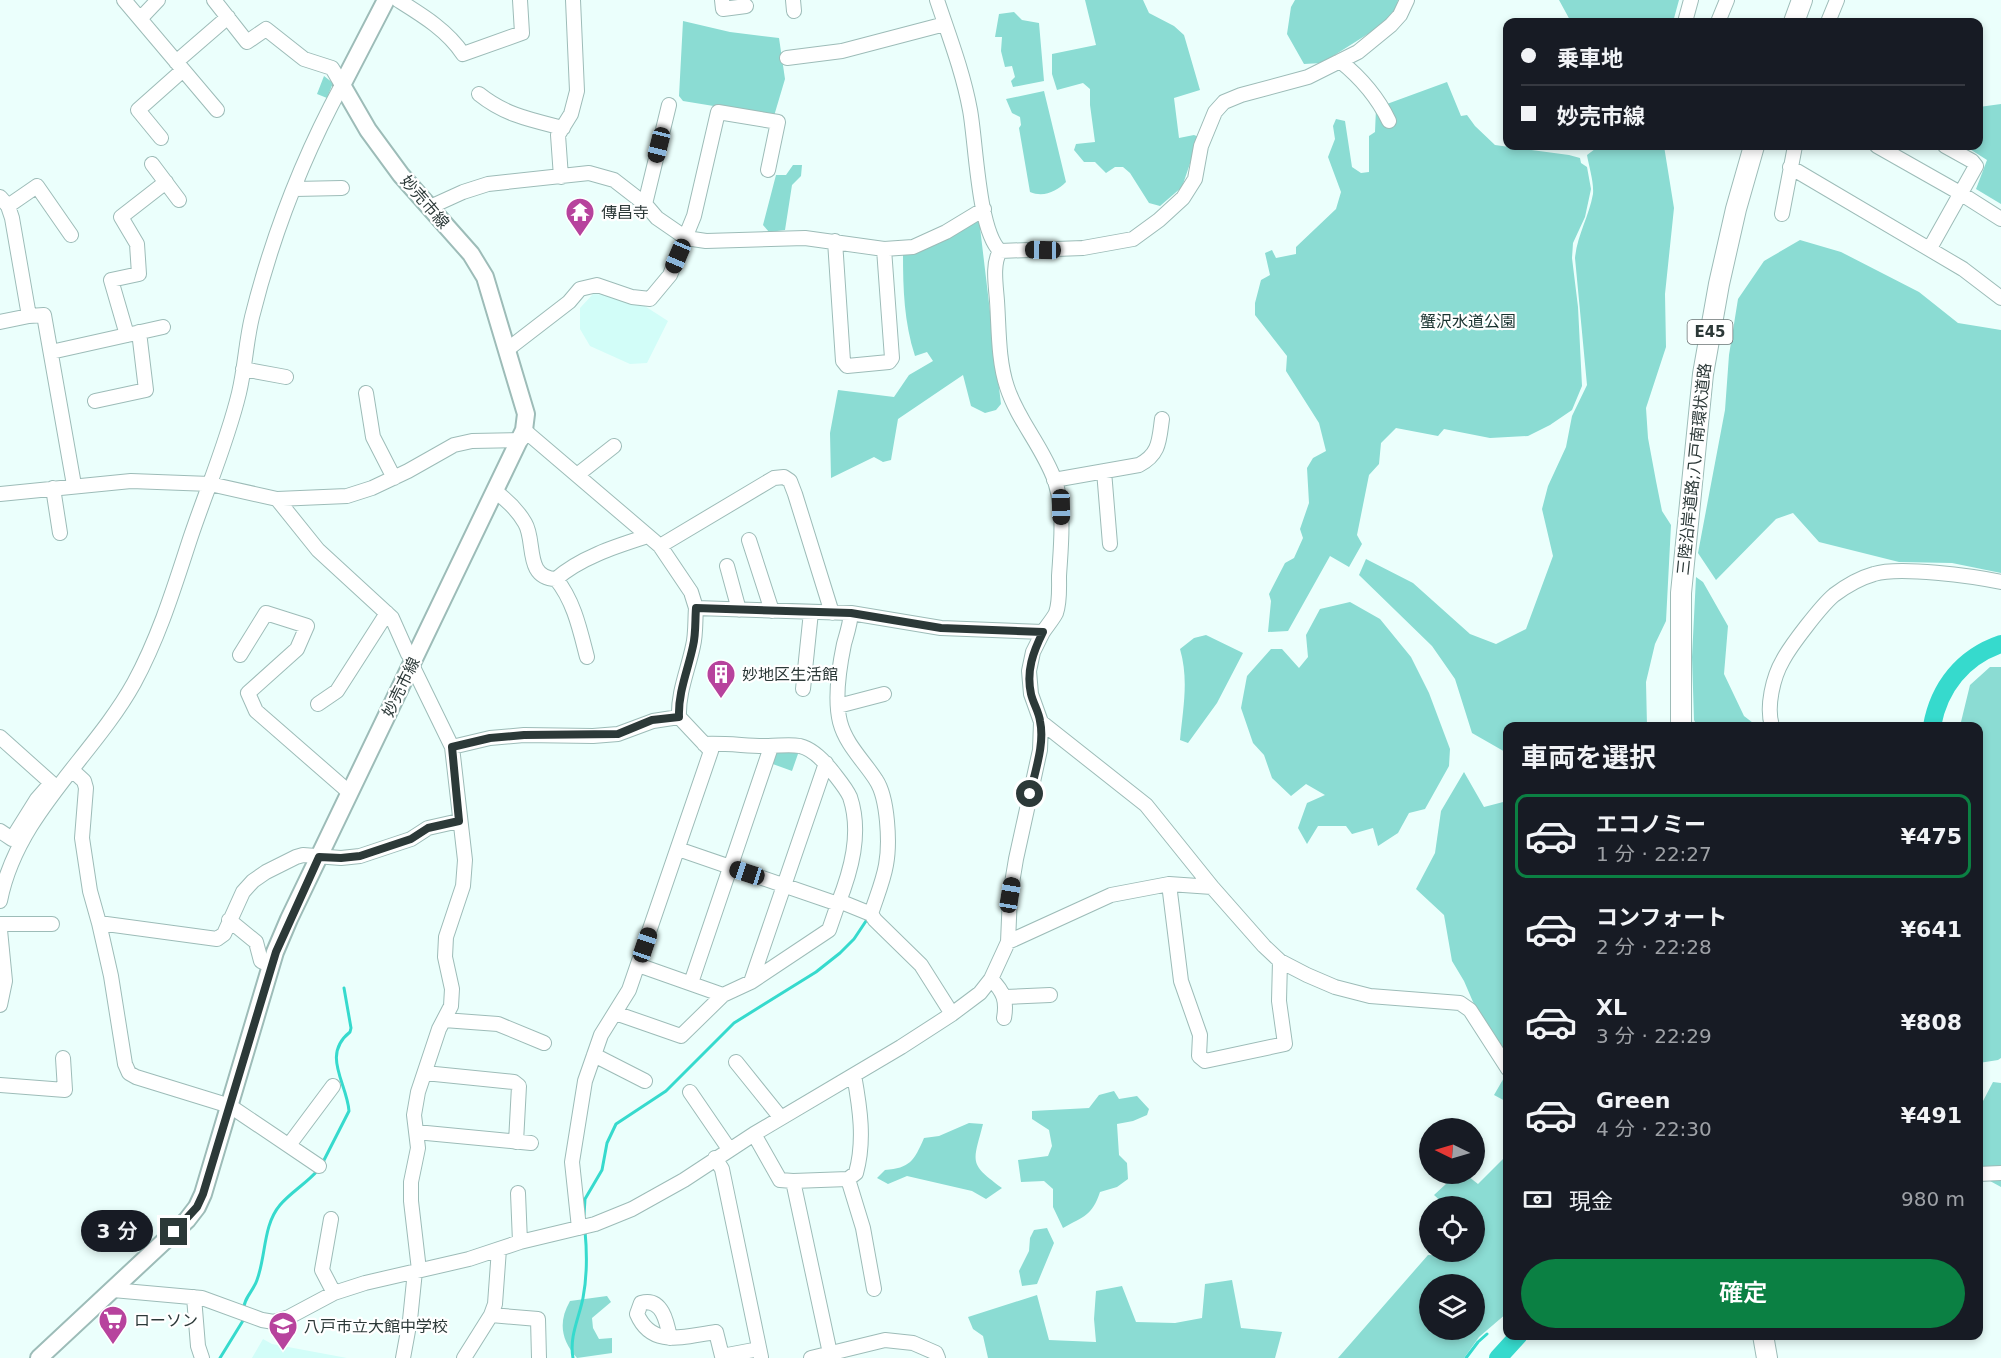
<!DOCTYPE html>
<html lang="ja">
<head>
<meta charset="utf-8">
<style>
	:root { --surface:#171b24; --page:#242831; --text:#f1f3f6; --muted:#9ea1a6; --line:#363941; --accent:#0b8043 }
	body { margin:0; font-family:"DejaVu Sans","Noto Sans JP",sans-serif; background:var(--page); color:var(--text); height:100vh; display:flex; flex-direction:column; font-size:22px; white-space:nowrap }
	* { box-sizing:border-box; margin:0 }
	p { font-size:20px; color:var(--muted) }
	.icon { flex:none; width:33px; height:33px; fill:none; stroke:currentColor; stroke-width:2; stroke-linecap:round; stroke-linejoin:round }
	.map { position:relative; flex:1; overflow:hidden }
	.details { position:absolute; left:1503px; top:722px; width:480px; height:618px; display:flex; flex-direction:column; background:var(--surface); border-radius:12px; box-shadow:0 3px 9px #0003 }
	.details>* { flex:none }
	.banner { position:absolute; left:1503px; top:18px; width:480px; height:132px; border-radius:12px; box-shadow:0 3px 9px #0003; display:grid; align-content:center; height:132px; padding:0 18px; background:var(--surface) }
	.needle { width:39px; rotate:275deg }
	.fabs { position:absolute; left:1419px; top:1118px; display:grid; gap:12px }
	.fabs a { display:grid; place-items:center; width:66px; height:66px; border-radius:50%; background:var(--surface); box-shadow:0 3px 9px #0003; font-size:30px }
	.end { position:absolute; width:27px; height:27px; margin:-14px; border:8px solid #2c3938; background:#fff; box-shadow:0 0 0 3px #fff }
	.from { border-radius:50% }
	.bubble { position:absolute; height:42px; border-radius:21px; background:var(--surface); box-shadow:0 3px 9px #0003; font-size:20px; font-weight:600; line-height:42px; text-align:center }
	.car { position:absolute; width:18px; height:36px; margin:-18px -9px; border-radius:8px; box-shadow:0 0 4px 2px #0007; background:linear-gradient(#222 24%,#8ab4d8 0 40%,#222 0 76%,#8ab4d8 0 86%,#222 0) }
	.banner b { display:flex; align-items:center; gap:21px; height:57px; font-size:22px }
	.banner b+b { border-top:2px solid var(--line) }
	.banner i { width:15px; height:15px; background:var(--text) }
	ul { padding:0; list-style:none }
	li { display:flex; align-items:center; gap:18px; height:84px; margin:0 12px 9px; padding:0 6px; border:3px solid transparent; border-radius:12px }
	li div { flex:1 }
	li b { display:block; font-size:22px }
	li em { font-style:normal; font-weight:600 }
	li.selected { border-color:var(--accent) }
	li>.icon { width:54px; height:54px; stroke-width:1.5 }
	h2 { padding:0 18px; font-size:27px; line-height:72px }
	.pay { display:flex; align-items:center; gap:15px; height:66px; padding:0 18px; font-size:22px }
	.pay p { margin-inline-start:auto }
	.primary-button { display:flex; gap:12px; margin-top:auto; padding:12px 18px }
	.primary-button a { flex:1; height:69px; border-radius:36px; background:var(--accent); color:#fff; font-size:24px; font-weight:600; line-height:69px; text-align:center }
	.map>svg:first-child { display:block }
	.built { fill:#d2fdf8 }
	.green { fill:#8bdcd3; fill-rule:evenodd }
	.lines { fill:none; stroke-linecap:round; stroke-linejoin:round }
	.stream { stroke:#36dacd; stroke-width:3 }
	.river { stroke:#36dacd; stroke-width:18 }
	.minor-casing { stroke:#9dbcb8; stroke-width:16 }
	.major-casing { stroke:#9dbcb8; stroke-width:20 }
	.highway-casing { stroke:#9dbcb8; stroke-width:22 }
	.minor { stroke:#fff; stroke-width:14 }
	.major { stroke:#fff; stroke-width:16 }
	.highway { stroke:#fff; stroke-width:20 }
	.route { stroke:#2c3938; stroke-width:8 }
	.labels { text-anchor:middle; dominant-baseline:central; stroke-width:4.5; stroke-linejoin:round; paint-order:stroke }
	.shield { fill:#fff; stroke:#6b7474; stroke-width:1.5 }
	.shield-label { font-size:15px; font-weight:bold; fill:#2c3938 }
	.street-label { font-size:16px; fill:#2c3938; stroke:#fff }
	.poi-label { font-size:16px; fill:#2c3938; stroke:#fff; text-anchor:start }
	.park-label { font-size:16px; fill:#18322f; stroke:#fff }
</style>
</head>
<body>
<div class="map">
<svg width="2001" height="1358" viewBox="0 0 2001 1358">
	<rect width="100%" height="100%" fill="#ebfffc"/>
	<path class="built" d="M593 294 612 295 640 303 668 321 647 363 630 364 590 346 580 329V308Z
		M263 1339 272 1344 347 1358H252Z"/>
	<path class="green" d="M1085 0H1143L1149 13 1174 26 1184 35 1200 90 1174 98 1179 138 1194 135 1199 137 1182 187 1160 206 1149 203 1130 173 1123 167H1115L1106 173 1095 162H1084L1074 150 1076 144 1095 142 1090 105V89L1083 83 1057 90 1052 74V54L1096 45Z
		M1295 0H1398L1396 12 1371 32 1322 63 1304 64 1287 34 1291 7Z
		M1559 0H1679L1673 22H1571Z
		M1014 12 1022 20 1039 23 1044 81 1013 87 1011 81 1015 77 1012 66 1005 67 1001 51 1002 37H995L999 14Z
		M683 21 730 32 779 38 785 79 774 116 683 101 679 96Z
		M324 76 333 83 327 98 317 94Z
		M1447 82 1461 116 1467 115 1475 126 1495 145 1569 155 1580 158 1581 163 1587 167 1591 189 1585 217 1573 243 1572 258 1578 307 1582 386 1572 410 1550 425 1528 436 1490 438 1444 429 1438 436 1396 428 1381 443 1379 464 1369 475 1357 535 1362 544 1349 567 1330 556 1288 631 1268 632 1271 601 1269 594 1285 563 1294 558 1303 538 1300 529 1309 503 1307 468 1313 458 1326 451 1319 423 1286 371 1287 356 1255 315V303L1261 280 1270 275 1265 253 1272 250 1276 258 1296 254V247L1336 209 1341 192 1328 157 1335 139 1333 126 1336 119 1345 121 1352 167 1361 173 1369 172V136L1375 132 1376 108Z
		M1044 91 1066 182C1057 191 1044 198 1030 192L1019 128 1021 125 1020 117 1012 113 1006 99Z
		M2001 104V204L1976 189 1987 160 1965 146H1978L1979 107Z
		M1599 146H1664L1674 208 1665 294 1666 347 1646 408 1648 438 1656 481 1662 511 1671 525 1666 621 1655 644 1646 682 1647 726H1508L1507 753 1472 733 1455 679 1432 646 1359 575 1366 559 1413 583 1470 634 1496 644 1526 629 1553 556 1542 509 1548 486 1566 447 1572 416 1587 385 1575 258C1577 236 1589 216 1593 194 1594 182 1589 167 1587 155Z
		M793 165H802L801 176 792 185 785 230 769 232 763 225 776 175H786Z
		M979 219 1001 404 996 410 985 413 971 406 963 375 898 419 891 460 883 462 874 457 831 478 830 433 838 390 894 397 909 375 933 361 927 352 915 356C904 322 903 289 903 253Z
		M1800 240 1841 252 1919 292 1958 323 2001 330V573L1952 563 1899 562 1819 542 1793 513 1776 519 1716 580 1698 553 1725 410 1729 355 1738 299 1764 261Z
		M1696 577 1703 582 1728 626 1724 674 1744 716 1757 726H1697L1694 720 1692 657Z
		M1350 602 1380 619 1411 657 1429 693 1450 749 1449 766 1425 809 1409 813 1398 833 1378 846 1373 828 1352 834 1346 826H1318L1307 844 1298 828 1307 803 1325 795 1306 784 1291 796 1272 778 1264 755 1253 743 1241 708 1247 676 1271 649H1282L1299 668 1308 657 1306 635 1320 609Z
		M1206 635 1243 653 1217 703 1188 743 1180 740C1183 708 1189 680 1180 649L1194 638Z
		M1990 667H2001V1058L1998 1060 1979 1063 1978 855C1983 844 1986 822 1978 812V726H1960L1970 685Z
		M799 751 792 771 770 763 773 752Z
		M1464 772 1484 807 1507 801V1102L1494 1095 1505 1076 1464 981 1452 961 1444 915 1416 889 1435 853 1441 811Z
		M1993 1082 2001 1083V1187L1990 1181 1979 1179V1106L1983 1101Z
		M1114 1091 1119 1099 1137 1096 1149 1109 1147 1115 1133 1121 1117 1124 1119 1155 1127 1163 1128 1179 1117 1187 1100 1192C1092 1216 1084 1216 1063 1228L1053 1207V1189L1044 1181 1021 1182 1018 1160 1048 1156 1052 1146 1049 1130 1032 1119V1111L1089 1108 1099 1095Z
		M969 1123 983 1124C973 1163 968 1163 1002 1188L986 1199 972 1191 907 1176 888 1184 877 1178 885 1170C910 1168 914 1161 924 1138L939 1136Z
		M1507 1155V1313L1479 1337 1464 1358H1338L1428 1255 1452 1256 1450 1251H1474V1206H1446L1434 1195 1458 1173H1464L1478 1184ZM1430 1284H1474V1329H1430Z
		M1047 1228 1054 1243 1037 1284 1022 1286 1019 1271 1029 1251 1030 1238 1034 1230Z
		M1232 1280 1241 1328 1282 1332 1275 1358H988L983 1336 973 1329 968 1317 1037 1295 1049 1340 1096 1342 1094 1319 1096 1291 1122 1286 1136 1322 1175 1323 1202 1318 1205 1284Z
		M607 1296 611 1302 592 1318 593 1328 599 1339 612 1338V1353L577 1358C561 1340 558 1322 570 1301Z"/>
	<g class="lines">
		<path class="stream" d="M322 1164 349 1111C347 1083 321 1055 350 1032L351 1028 344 988
			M584 1215 585 1199 602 1170 607 1143 616 1124 666 1091 734 1023 816 972 840 953 854 939 868 918
			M244 1309C243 1299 254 1290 257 1280 266 1256 263 1225 280 1205 291 1192 307 1183 318 1170
			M220 1358 244 1319
			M573 1358C569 1337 579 1318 583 1298 587 1277 587 1252 585 1231
			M1466 1358 1478 1342 1487 1334"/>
		<path class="river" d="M1932 726C1939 687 1963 657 2001 644
			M1498 1358 1519 1335"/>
		<g class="minor-casing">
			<path id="minor" d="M124 0 217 110
				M398 0C422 15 447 30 463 54L522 33 520 0
				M722 0 723 9 746 6
				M793 0 794 11
				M937 0C949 36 963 72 970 110 976 142 978 230 1000 251
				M140 19 158 0
				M1685 22 1691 0
				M1718 22 1727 0
				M1828 22 1837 0
				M787 58 842 51 945 24
				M1340 61C1360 77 1378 98 1389 121
				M176 62 228 17
				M479 94C505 115 531 120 563 128
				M161 138 138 110 183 70
				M1877 146 1960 193 2001 219
				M152 164 179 200
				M1790 167 1963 269 2001 298
				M561 177 558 135 571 114 577 91 573 0
				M295 189 342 188
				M0 197 8 206 12 218 29 316 44 315 74 485
				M645 204 669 105
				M8 206 37 186 71 235
				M430 207 463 192 488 184 589 173 614 180 645 204 657 218 686 238 706 241 805 238 884 249 913 247 946 232 984 209
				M1782 214 1795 146
				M835 241 843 361 847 366 889 362 892 358 884 249
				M1930 248 1976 166 1972 161 1945 146
				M1000 251 1083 248 1133 239 1159 220 1183 198 1195 179 1201 146 1215 112 1224 102 1241 95 1308 77 1358 52 1391 25 1400 15 1407 0
				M1000 251C992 264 996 286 997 301 999 329 998 360 1007 387 1018 421 1043 447 1055 481 1065 512 1061 544 1059 576 1059 588 1060 602 1056 613 1053 619 1047 626 1043 632
				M0 322 29 316
				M127 335 111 280 139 274 137 244 121 217 166 182
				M508 349 569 302 580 289 597 285 632 297 650 299 670 275 694 216 718 112 778 122 768 170
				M51 352 163 327
				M243 369 286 377
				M366 393 373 437 394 478
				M95 401 146 390 139 332
				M1104 471 1110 544
				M577 475 614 446
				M1054 480 1139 465C1160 454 1159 440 1162 419
				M53 488 60 533
				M496 492C507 500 518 511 525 523 536 541 524 578 556 579 581 557 617 546 648 536
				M0 494 131 481 210 484 277 499 347 496 372 488 408 471 454 445 472 441 521 440
				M277 499 318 550 392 618 408 654 415 659
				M749 540 772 611
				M660 546 774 478 784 477 790 481 795 494 832 613
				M727 566 739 610
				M556 579C574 601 580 630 587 657
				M851 613C850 625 847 633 844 644 839 668 834 698 840 722 846 745 864 761 876 780 888 798 890 844 886 865 883 882 876 898 871 914L875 920 921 965 952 1014
				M240 655 266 613 307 626 297 649 248 693 256 711 350 793
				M412 665 452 747 465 860 463 886 446 937 445 957 452 989 451 1006 439 1029 418 1092 414 1115 418 1148 411 1182V1201L419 1270
				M803 689 811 612
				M318 704 337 691 387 613
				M838 706 884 694
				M1041 722 1146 805 1212 887 1264 946 1280 961 1307 975 1335 987 1370 996 1460 1003 1470 1010 1508 1069
				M1772 726C1766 707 1773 677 1783 660 1791 645 1821 606 1834 595 1846 586 1860 578 1874 574 1899 566 1973 576 2001 582
				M0 737 57 788
				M452 747 490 738 524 735 593 736 618 734 653 721 679 717
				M72 770 84 781 86 788 82 838 90 891 99 923
				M0 831 12 839 37 799 51 783
				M678 849 838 904C851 871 862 833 850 797 846 788 838 779 832 771 824 761 813 749 800 746 789 744 779 746 768 746 747 746 726 743 704 744
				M1169 884 1181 981 1200 1035 1199 1056 1205 1061 1285 1044 1279 1001 1280 961
				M0 901C17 814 93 757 134 683 159 637 174 588 190 539 206 491 227 443 239 393 245 368 246 342 252 317 272 237 303 157 342 85L332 68 304 59 266 29 247 42 214 0
				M839 901 871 914
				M229 920 256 942 261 961 271 966
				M0 924H52
				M0 930 5 981 0 1005
				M1008 942 1111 895 1169 884 1212 887
				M638 965 723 995
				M991 979C1004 992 1007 1001 1004 1018
				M751 982 826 763
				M691 983 771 747
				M1005 997 1050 995
				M615 1013 681 1036 723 995 751 982 829 930 838 904
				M444 1020 498 1024 544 1043
				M594 1055 645 1081
				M736 1062 781 1118
				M425 1073 514 1082 519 1086 516 1142
				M0 1085 65 1090 63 1058
				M690 1092 729 1149
				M416 1132 531 1143
				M754 1134 780 1180 793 1181 831 1358
				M289 1145 333 1086
				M715 1158 722 1169 761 1357
				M319 1166 230 1106 136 1077 129 1073 125 1064 111 976 99 923 217 939 224 934 243 892 253 881 266 872 296 857 303 855 341 858 360 856 411 839 428 828 459 821
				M1978 1174 2001 1173
				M848 1179 863 1228 874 1289
				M793 1181 848 1179 856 1173C865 1141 860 1108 854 1075
				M518 1193 520 1242
				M331 1219 322 1270 334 1293
				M579 1228 572 1162 585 1081 601 1035 629 990 711 751 679 717C678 692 688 670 693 646 696 634 695 620 696 608
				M113 1290 202 1298 262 1320 274 1322 289 1317 334 1293 365 1283 469 1259 520 1242 595 1224 632 1209 684 1180 754 1134 901 1047 952 1014 980 993 991 979 1008 942 1010 895 1016 859 1040 750 1041 722 1031 694 1029 671 1033 652 1043 632 941 628 851 613 696 608 691 592 660 546 524 430
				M194 1297 198 1346 202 1358
				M491 1315 538 1319 539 1358
				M670 1338C667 1322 662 1297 641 1303L637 1314C652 1349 685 1336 716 1332L722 1356 759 1349
				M403 1358 410 1320 415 1271
				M464 1358 491 1315 495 1304 499 1249
				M811 1358 885 1340 913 1343 936 1353 938 1358"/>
		</g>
		<g class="major-casing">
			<path id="major" d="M39 1358 187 1220 197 1207 203 1194 275 952 289 919 524 430 526 414 485 277 471 254 401 175 368 130 342 85 386 0"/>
		</g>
		<g class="highway-casing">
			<path id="highway" d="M1794 22 1802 0
				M1681 726V593L1703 374 1719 284 1736 209 1754 146
				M1763 1335 1767 1358"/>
		</g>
		<use href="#minor" class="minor"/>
		<use href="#major" class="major"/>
		<use href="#highway" class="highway"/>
	</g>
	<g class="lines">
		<path class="route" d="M174 1232 197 1207 203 1194 276 952 319 857 341 858 360 856 411 839 428 828 459 821 452 747 490 738 524 735 618 734 652 720 679 717C678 692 688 670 693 646 696 634 695 620 696 608L851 613 941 628 1043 632C1033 652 1026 671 1031 694 1033 703 1039 712 1040 721 1045 744 1035 771 1030 794"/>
	</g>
	<defs>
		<g id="temple-pin" transform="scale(1.5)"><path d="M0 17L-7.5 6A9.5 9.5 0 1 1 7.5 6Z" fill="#b7439d" stroke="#fff"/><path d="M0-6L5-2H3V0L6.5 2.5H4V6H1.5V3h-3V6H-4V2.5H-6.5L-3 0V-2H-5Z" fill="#fff"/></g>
		<g id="building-pin" transform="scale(1.5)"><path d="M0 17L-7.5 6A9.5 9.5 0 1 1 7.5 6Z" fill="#b7439d" stroke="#fff"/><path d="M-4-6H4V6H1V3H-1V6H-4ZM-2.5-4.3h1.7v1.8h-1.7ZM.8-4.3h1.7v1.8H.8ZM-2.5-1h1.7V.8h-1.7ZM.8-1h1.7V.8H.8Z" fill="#fff"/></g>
		<g id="supermarket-pin" transform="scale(1.5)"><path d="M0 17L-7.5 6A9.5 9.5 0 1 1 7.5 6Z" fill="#b7439d" stroke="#fff"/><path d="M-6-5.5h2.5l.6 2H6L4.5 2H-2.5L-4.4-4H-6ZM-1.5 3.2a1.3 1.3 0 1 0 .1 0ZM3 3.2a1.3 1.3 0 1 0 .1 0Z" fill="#fff"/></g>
		<g id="school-pin" transform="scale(1.5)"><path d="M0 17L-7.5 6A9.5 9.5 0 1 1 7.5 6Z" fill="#b7439d" stroke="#fff"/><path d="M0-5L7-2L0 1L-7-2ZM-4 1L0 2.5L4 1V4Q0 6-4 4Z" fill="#fff"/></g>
	</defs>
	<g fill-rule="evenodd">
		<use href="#temple-pin" x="580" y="212"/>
		<use href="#building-pin" x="721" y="674"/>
		<use href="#supermarket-pin" x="113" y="1320"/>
		<use href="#school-pin" x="283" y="1326"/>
	</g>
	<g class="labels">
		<rect class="shield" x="1687.5" y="320" width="45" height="24" rx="4.5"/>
		<g class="shield-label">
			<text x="1710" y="332">E45</text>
		</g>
		<g class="street-label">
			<text transform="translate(425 202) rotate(49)">妙売市線</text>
			<text transform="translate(1694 469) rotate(-84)">三陸沿岸道路;八戸南環状道路</text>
			<text transform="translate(401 687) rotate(-64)">妙売市線</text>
		</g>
		<g class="poi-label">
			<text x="601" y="212">傳昌寺</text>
			<text x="742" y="674">妙地区生活館</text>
			<text x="134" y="1320">ローソン</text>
			<text x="304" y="1326">八戸市立大館中学校</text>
		</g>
		<g class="park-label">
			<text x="1468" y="321">蟹沢水道公園</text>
		</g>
	</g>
</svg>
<div class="fabs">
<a><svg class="needle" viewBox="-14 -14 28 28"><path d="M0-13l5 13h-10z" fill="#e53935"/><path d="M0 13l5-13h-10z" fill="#9ea1a6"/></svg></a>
<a><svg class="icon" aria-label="locate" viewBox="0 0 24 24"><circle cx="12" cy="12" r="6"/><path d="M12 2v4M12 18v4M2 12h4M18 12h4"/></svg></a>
<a><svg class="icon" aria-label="layers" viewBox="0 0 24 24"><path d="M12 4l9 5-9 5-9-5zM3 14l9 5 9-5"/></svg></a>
</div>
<i class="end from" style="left:1030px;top:794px"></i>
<i class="end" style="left:174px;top:1232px"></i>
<div class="bubble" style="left:81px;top:1210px;width:72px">3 分</div>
<i class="car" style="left:659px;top:145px;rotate:194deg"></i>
<i class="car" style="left:1043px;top:250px;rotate:271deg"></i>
<i class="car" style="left:678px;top:256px;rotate:203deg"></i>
<i class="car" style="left:1061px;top:507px;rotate:179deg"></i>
<i class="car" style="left:747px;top:873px;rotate:288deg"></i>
<i class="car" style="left:1010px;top:895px;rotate:9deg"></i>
<i class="car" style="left:645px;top:945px;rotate:19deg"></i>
<div class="banner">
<b><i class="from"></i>乗車地</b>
<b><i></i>妙売市線</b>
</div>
<section class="details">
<h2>車両を選択</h2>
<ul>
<li class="selected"><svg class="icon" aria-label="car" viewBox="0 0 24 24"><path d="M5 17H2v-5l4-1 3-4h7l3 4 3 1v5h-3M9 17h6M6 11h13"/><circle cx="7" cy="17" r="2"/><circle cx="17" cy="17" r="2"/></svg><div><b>エコノミー</b><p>1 分 · 22:27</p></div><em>¥475</em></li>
<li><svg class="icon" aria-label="car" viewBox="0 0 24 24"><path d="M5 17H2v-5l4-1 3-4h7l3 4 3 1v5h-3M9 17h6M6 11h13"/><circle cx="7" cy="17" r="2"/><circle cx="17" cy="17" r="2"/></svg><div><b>コンフォート</b><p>2 分 · 22:28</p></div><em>¥641</em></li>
<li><svg class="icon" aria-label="car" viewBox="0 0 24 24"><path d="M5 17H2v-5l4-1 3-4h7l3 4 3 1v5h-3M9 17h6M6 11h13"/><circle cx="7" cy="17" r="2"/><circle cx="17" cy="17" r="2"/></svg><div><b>XL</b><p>3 分 · 22:29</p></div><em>¥808</em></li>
<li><svg class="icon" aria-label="car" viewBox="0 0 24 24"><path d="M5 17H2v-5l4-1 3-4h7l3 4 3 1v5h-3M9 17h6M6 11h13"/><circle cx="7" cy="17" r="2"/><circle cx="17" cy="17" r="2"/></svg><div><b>Green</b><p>4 分 · 22:30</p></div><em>¥491</em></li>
</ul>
<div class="pay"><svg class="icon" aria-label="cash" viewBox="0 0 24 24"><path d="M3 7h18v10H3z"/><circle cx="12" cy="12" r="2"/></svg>現金<p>980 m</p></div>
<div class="primary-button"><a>確定</a></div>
</section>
</div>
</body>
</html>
